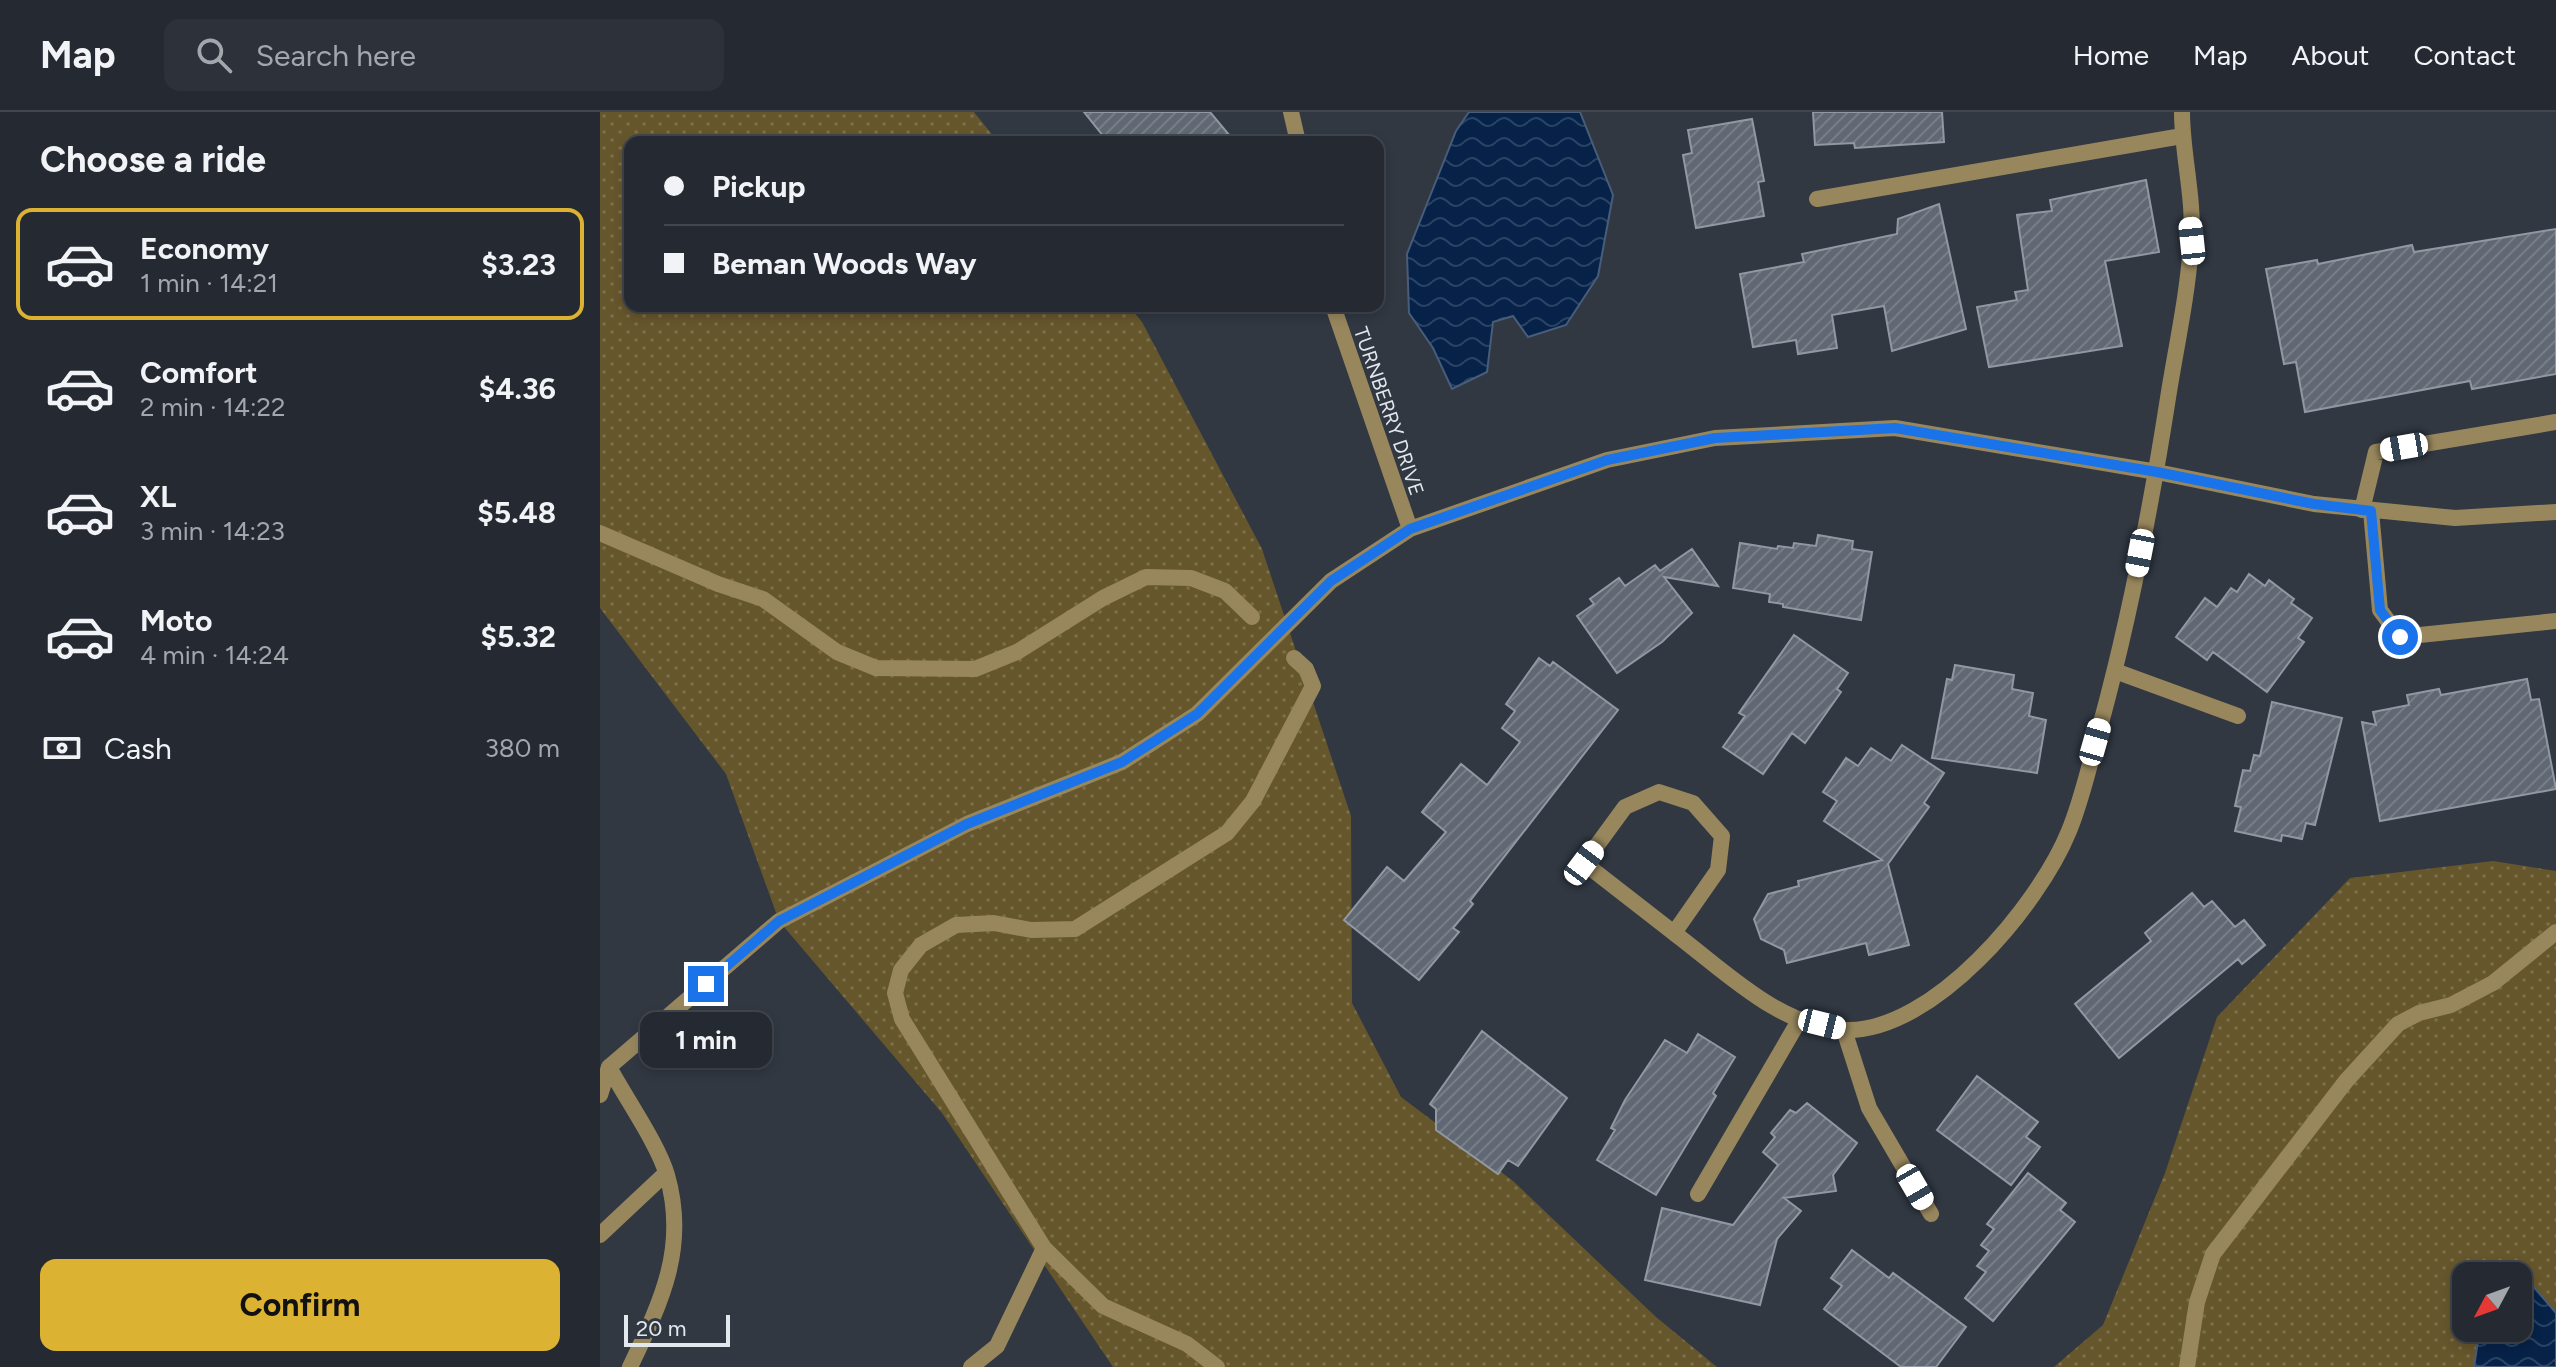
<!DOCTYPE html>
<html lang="en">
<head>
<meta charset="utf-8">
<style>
	:root { --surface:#252a32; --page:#2d323a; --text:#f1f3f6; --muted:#a3a7ac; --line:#42464d; --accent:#dcb233 }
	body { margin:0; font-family:Figtree,sans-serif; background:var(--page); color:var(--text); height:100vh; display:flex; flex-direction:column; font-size:30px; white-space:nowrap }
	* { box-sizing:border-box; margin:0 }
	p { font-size:26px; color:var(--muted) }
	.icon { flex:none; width:44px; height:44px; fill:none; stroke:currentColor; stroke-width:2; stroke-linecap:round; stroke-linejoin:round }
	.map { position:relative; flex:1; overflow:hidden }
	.panel { display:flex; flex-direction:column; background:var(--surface); width:600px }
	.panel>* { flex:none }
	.banner { position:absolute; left:24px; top:24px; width:760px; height:176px; border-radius:16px; box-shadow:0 4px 12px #0003,0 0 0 2px var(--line); display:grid; align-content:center; height:176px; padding:0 40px; background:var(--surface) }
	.needle { width:52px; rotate:229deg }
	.buttons { position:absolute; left:1852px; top:1150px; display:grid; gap:16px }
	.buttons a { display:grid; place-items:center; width:80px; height:80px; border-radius:16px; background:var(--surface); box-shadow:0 4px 12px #0003,0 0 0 2px var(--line); font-size:40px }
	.scale { position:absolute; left:24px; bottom:20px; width:106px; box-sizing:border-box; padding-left:8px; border:4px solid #e3e8ee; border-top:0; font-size:22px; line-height:28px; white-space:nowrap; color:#e3e8ee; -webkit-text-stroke:6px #313842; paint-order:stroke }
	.end { position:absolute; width:36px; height:36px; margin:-18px; border:10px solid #1a73e8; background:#fff; box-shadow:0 0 0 4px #fff }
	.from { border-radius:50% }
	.bubble { position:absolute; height:56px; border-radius:16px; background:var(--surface); box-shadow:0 4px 12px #0003,0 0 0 2px var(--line); font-size:26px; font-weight:700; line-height:56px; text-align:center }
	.car { position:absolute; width:24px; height:48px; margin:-24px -12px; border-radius:10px; box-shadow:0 0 6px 2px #0007; background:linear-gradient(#fff 24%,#345 0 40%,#fff 0 76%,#345 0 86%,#fff 0) }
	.banner b { display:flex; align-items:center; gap:28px; height:76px; font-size:30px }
	.banner b+b { border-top:2px solid var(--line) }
	.banner i { width:20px; height:20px; background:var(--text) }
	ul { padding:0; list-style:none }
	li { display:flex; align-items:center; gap:24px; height:112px; margin:0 16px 12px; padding:0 24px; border:4px solid transparent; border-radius:16px }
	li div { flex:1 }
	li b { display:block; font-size:30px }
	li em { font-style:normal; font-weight:700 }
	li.on { border-color:var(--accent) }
	li>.icon { width:72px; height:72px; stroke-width:1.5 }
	h2 { padding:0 40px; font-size:36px; line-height:96px }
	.pay { display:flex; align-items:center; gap:20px; height:88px; padding:0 40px; font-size:30px }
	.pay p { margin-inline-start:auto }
	.cta { display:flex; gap:16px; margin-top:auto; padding:16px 40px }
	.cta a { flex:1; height:92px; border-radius:16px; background:var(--accent); color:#111; font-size:32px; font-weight:700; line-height:92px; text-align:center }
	header { display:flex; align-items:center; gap:48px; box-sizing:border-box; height:112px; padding:0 40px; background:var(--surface); border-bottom:2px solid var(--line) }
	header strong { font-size:38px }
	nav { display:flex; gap:44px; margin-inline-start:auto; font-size:28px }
	.search { width:560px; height:72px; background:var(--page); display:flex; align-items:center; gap:20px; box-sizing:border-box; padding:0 28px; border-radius:16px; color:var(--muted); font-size:30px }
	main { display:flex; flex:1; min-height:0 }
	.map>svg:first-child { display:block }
	.grass { fill:url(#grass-dots); fill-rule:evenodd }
	.water { fill:url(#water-waves); stroke:#485d7a; stroke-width:2 }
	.building { fill:url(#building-hatch); stroke:#9098a4; stroke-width:2 }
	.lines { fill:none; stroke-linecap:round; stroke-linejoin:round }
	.service { stroke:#98875d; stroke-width:16 }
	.minor { stroke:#98875d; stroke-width:16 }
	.route { stroke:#1a73e8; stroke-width:10 }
	.labels { text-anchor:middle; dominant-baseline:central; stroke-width:6; stroke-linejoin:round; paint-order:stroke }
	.street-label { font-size:20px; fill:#e3e8ee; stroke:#313842 }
</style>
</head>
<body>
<header>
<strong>Map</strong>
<div class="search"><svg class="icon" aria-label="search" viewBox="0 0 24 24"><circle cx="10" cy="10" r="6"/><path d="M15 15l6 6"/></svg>Search here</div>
<nav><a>Home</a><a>Map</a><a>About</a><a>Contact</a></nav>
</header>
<main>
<section class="panel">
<h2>Choose a ride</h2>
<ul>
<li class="on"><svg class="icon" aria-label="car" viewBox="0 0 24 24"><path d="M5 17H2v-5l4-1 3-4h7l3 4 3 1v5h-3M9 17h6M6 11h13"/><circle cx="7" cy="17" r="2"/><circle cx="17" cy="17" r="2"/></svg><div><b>Economy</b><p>1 min · 14:21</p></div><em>$3.23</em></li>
<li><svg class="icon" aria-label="car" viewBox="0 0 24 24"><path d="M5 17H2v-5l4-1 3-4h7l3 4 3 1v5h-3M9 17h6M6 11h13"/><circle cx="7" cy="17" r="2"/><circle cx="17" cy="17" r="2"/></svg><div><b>Comfort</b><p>2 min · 14:22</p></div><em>$4.36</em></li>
<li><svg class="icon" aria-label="car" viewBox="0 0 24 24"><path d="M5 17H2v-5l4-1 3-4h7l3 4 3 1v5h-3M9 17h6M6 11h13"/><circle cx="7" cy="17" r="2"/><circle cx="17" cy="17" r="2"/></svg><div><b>XL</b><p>3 min · 14:23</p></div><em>$5.48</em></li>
<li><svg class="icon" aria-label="car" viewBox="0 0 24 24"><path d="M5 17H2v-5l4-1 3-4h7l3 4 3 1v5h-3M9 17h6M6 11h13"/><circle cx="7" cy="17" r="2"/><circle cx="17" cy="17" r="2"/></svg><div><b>Moto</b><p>4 min · 14:24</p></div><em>$5.32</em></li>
</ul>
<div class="pay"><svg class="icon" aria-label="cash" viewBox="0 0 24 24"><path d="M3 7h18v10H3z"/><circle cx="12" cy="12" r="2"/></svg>Cash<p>380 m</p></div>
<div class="cta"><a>Confirm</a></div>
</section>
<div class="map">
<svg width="1956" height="1255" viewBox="0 0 1956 1255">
	<defs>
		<pattern id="grass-dots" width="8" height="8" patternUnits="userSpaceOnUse" patternTransform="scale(2)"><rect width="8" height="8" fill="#66562c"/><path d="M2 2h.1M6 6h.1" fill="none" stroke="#7c6e4b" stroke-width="1.8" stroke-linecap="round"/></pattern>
		<pattern id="water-waves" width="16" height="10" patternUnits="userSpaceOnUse" patternTransform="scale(2)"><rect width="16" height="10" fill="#062248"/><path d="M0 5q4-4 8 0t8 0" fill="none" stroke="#2a4263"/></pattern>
		<pattern id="building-hatch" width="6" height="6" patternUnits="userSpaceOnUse" patternTransform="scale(2)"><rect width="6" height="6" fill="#606873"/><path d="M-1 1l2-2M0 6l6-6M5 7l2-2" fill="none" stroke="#777e87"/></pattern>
	</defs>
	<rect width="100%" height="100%" fill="#313842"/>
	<path class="grass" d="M0 0H374L398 30H30V194H529L542 210 662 437 751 704 752 891 801 985 913 1069 1056 1205 1117 1255H513L342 1001 179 809 126 662 0 496Z
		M1893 749 1956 759V1255H1454L1503 1213 1565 1061 1617 905 1750 766ZM1866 1164H1918V1216H1866Z"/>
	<path class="water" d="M869 0H980L1013 83 998 164 966 213 928 225 913 204 893 210 887 260 852 277 833 236 809 201 807 142 856 19Z
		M1926 1166 1956 1201V1255H1874L1880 1216H1918V1167Z"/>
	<path class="building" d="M484 0H610L635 30H508Z
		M1213 0H1342L1344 30 1255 36 1254 31 1215 33Z
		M1152 7 1164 69 1158 70 1164 104 1096 116 1083 43 1092 41 1088 18Z
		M1546 68 1559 140 1505 149 1522 234 1389 255 1377 195 1417 188 1415 180 1428 178 1417 103 1452 99 1450 88Z
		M1339 92 1366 217 1292 239 1284 194 1232 203 1237 236 1198 242 1196 228 1153 235 1140 162 1204 150 1202 142 1297 122 1298 107Z
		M1956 117V262L1872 277 1870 269 1705 300 1696 250 1684 252 1666 157 1717 148 1718 152 1812 133 1814 140Z
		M1218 423 1253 429 1252 437 1272 440 1261 508 1183 495V492L1169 490 1170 482 1133 476 1140 431 1177 437 1178 434 1193 436 1194 431 1216 434Z
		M1092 437 1118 474 1064 465 1092 501 1062 530 1017 561 977 504 994 492 990 487 1019 466 1025 474 1055 453 1060 459Z
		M1649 462 1665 474 1669 468 1694 487 1691 491 1712 506 1698 526 1704 530 1667 580 1613 540 1607 548 1576 525 1605 486 1617 495 1631 476 1637 480Z
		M1194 523 1248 561 1237 577 1241 580 1205 631 1192 621 1163 662 1123 635 1145 604 1139 601Z
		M939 546 950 554 953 550 1018 598 870 789 873 792 853 816 859 820 819 868 744 808 787 755 804 769 846 720 822 700 861 652 887 673 920 630 902 616 915 599 906 592Z
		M1355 553 1414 563 1412 577 1433 581 1429 604 1446 608 1437 661 1332 646 1347 567 1352 568Z
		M1927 567 1931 588 1939 587 1956 677 1780 709 1762 610 1776 613 1773 600 1809 593 1807 583 1839 577 1841 583Z
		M1672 590 1742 606 1715 713 1706 711 1702 727 1682 723 1681 729 1635 719 1641 695 1635 694 1643 658 1650 659 1654 643 1660 644Z
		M1302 633 1344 661 1324 691 1329 695 1288 752 1309 833 1269 843 1266 831 1187 851 1184 838 1161 827 1154 807 1168 782 1199 774 1198 769 1282 748 1224 709 1237 689 1223 680 1246 646 1258 654 1271 636 1291 649Z
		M1592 781 1604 795 1612 789 1635 815 1644 808 1665 833 1642 852 1638 847 1519 946 1475 892 1551 829 1545 821Z
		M882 919 967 986 918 1054 908 1048 898 1062 836 1018V997L830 992Z
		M1098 922 1135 945 1113 981 1116 984 1056 1083 997 1048 1015 1018 1011 1016 1025 988 1065 928 1087 941Z
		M1377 964 1438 1010 1426 1025 1440 1035 1411 1073 1337 1018Z
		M1207 991 1257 1031 1233 1063 1236 1079 1184 1086 1201 1099 1177 1127 1160 1193 1045 1168 1062 1096 1133 1113 1178 1053 1163 1040 1175 1025 1171 1021 1190 998 1196 1001Z
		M1428 1061 1466 1091 1460 1098 1475 1110 1393 1209 1365 1186 1386 1160 1377 1154 1389 1139 1381 1133 1394 1117 1387 1112Z
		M1252 1138 1289 1166 1293 1161 1366 1215 1336 1255H1301L1224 1197 1242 1174 1231 1166Z"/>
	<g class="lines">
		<path class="service" d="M1762 398 1776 340 1956 310
			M1771 399 1780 498 1800 525 1956 509
			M0 421 118 472 163 487 237 540 276 556 375 557 417 540 503 486 546 465 591 466 625 479 652 505
			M1515 559 1638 604
			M1244 918 1269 996 1331 1102
			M9 955C25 985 58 1032 67 1063 88 1136 61 1190 30 1255
			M1098 1082 1200 907
			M0 1123 66 1061
			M371 1255 397 1234 444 1136
			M617 1255 587 1232 503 1194 444 1136 302 907 295 881 301 858 321 833 356 813 394 811 431 818 475 817 627 721 653 689 713 574 706 557 694 546
			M1587 1255 1597 1190 1613 1142 1746 969 1798 912 1819 901 1851 893 1893 871 1956 820"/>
		<path class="minor" d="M691 0 698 30
			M1217 87 1582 24
			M733 194 810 417
			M1074 821 984 751 1025 695 1059 680 1093 691 1122 724 1118 758 1074 821C1125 859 1179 915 1245 918 1333 921 1439 793 1469 719 1483 685 1491 646 1501 611 1530 504 1551 395 1568 286 1576 235 1588 182 1591 131 1595 88 1582 43 1582 0
			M0 983 9 955 179 809 367 712 522 650 597 602 731 469 810 417 1007 348 1115 326 1295 316 1557 360 1714 392 1855 406 1956 400"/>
	</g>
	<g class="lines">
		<path class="route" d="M106 872 179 809 367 712 522 650 597 602 731 469 810 417 1007 348 1115 326 1295 316 1557 360 1714 392 1771 399 1780 498 1800 525"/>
	</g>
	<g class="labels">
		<g class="street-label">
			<text transform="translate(789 299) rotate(71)">TURNBERRY DRIVE</text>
		</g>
	</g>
</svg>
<div class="buttons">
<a><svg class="needle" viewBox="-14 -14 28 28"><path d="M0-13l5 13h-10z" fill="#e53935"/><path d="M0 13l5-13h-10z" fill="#a3a7ac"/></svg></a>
</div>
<div class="scale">20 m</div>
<i class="end from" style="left:1800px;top:525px"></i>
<i class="end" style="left:106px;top:872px"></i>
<div class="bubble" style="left:40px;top:900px;width:132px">1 min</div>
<i class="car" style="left:1592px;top:129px;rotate:354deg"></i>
<i class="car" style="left:1804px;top:335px;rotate:260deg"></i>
<i class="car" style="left:1540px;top:441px;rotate:191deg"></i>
<i class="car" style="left:1495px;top:630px;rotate:16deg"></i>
<i class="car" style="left:984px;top:751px;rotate:37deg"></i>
<i class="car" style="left:1222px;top:912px;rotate:104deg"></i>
<i class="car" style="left:1315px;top:1075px;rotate:150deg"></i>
<div class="banner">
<b><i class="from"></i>Pickup</b>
<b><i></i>Beman Woods Way</b>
</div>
</div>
</main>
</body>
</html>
